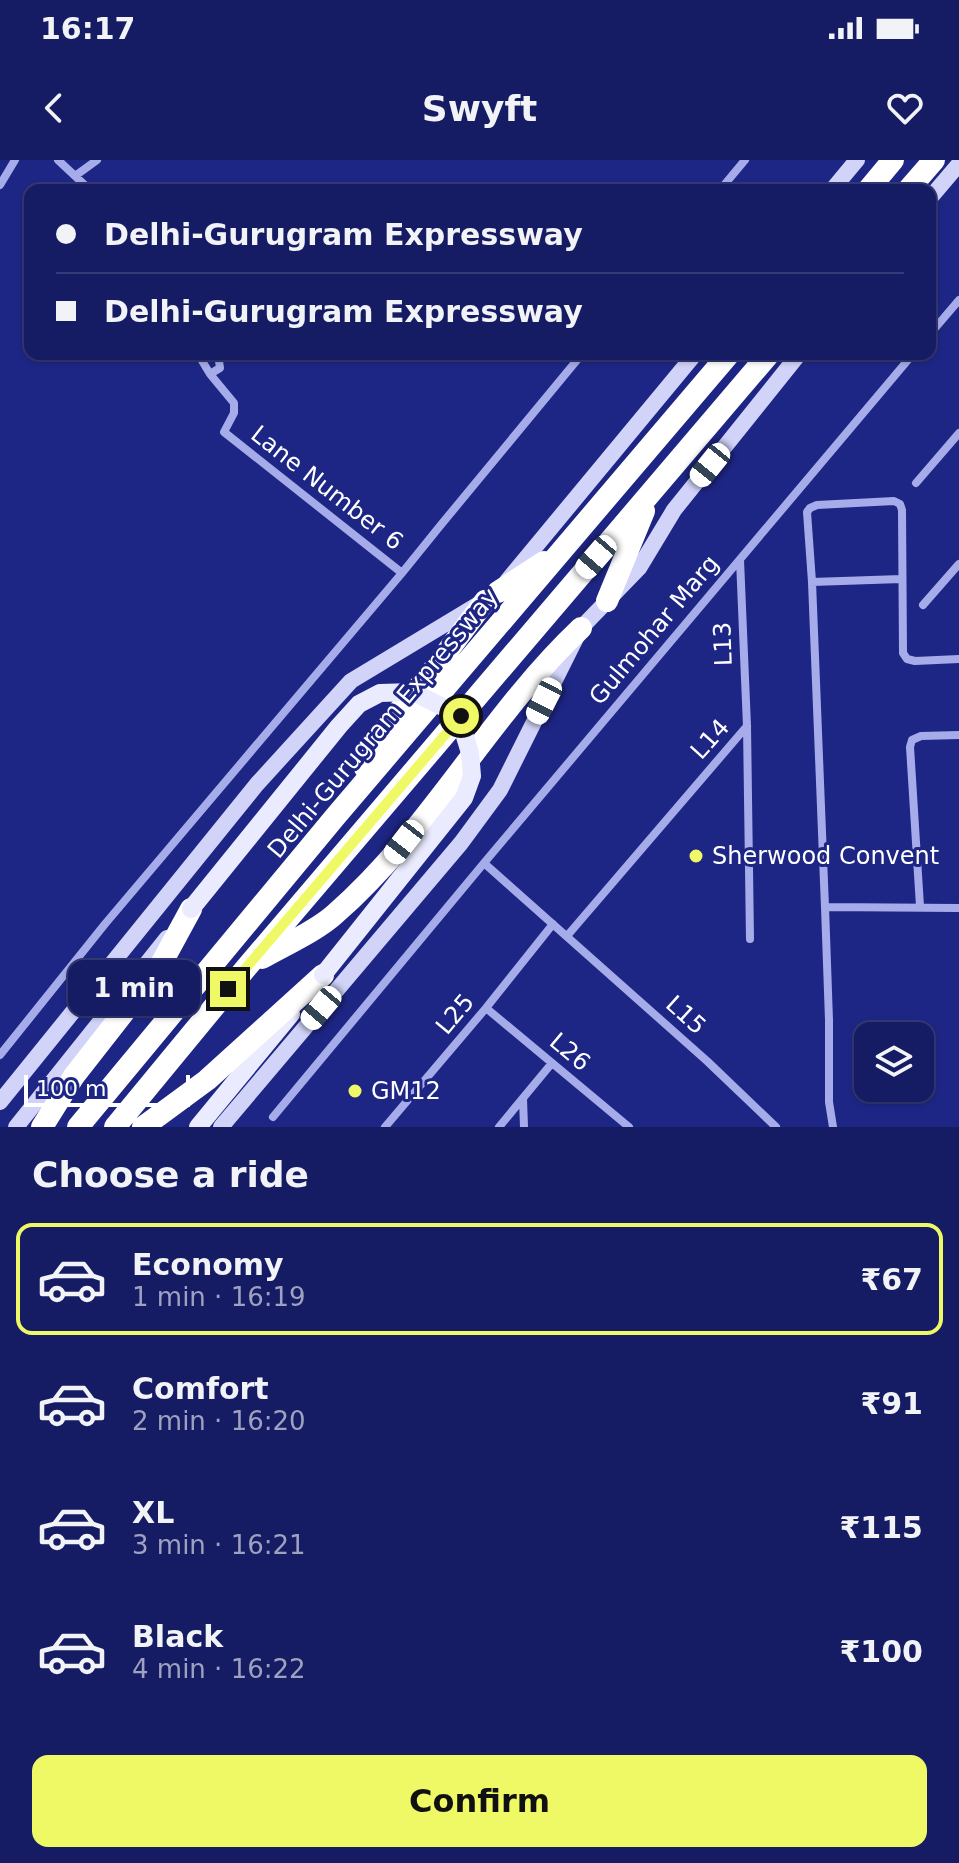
<!DOCTYPE html>
<html lang="en">
<head>
<meta charset="utf-8">
<style>
	:root { --surface:#161c64; --page:#23296d; --text:#f1f3f6; --muted:#9ea1bf; --line:#353a78; --accent:#eff965 }
	body { margin:0; font-family:"DejaVu Sans",sans-serif; background:var(--page); color:var(--text); height:100vh; display:flex; flex-direction:column; font-size:30px; white-space:nowrap }
	* { box-sizing:border-box; margin:0 }
	p { font-size:26px; color:var(--muted) }
	.icon { flex:none; width:44px; height:44px; fill:none; stroke:currentColor; stroke-width:2; stroke-linecap:round; stroke-linejoin:round }
	.map { position:relative; height:967px; overflow:hidden }
	.drawer { display:flex; flex-direction:column; background:var(--surface); flex:1 }
	.drawer>* { flex:none }
	.banner { position:absolute; left:24px; top:24px; width:912px; height:176px; border-radius:16px; box-shadow:0 2px 6px #0004,0 0 0 2px var(--line); display:grid; align-content:center; height:176px; padding:0 32px; background:var(--surface) }
	.controls { position:absolute; left:854px; top:862px; display:grid; gap:16px }
	.controls a { display:grid; place-items:center; width:80px; height:80px; border-radius:16px; background:var(--surface); box-shadow:0 2px 6px #0004,0 0 0 2px var(--line); font-size:40px }
	.scale { position:absolute; left:24px; bottom:20px; width:166px; box-sizing:border-box; padding-left:8px; border:4px solid #fff; border-top:0; font-size:22px; line-height:28px; white-space:nowrap; color:#fff; -webkit-text-stroke:6px #1e2685; paint-order:stroke }
	.end { position:absolute; width:36px; height:36px; margin:-18px; border:10px solid #eff965; background:#111; box-shadow:0 0 0 4px #111 }
	.from { border-radius:50% }
	.bubble { position:absolute; height:56px; border-radius:16px; background:var(--surface); box-shadow:0 2px 6px #0004,0 0 0 2px var(--line); font-size:26px; font-weight:600; line-height:56px; text-align:center }
	.car { position:absolute; width:24px; height:48px; margin:-24px -12px; border-radius:10px; box-shadow:0 0 6px 2px #0007; background:linear-gradient(#fff 24%,#345 0 40%,#fff 0 76%,#345 0 86%,#fff 0) }
	.banner b { display:flex; align-items:center; gap:28px; height:76px; font-size:30px }
	.banner b+b { border-top:2px solid var(--line) }
	.banner i { width:20px; height:20px; background:var(--text) }
	ul { padding:0; list-style:none }
	li { display:flex; align-items:center; gap:24px; height:112px; margin:0 16px 12px; padding:0 16px; border:4px solid transparent; border-radius:16px }
	li div { flex:1 }
	li b { display:block; font-size:30px }
	li em { font-style:normal; font-weight:600 }
	li.current { border-color:var(--accent) }
	li>.icon { width:72px; height:72px; stroke-width:1.5 }
	h2 { padding:0 32px; font-size:36px; line-height:96px }
	.action { display:flex; gap:16px; margin-top:auto; padding:16px 32px }
	.action a { flex:1; height:92px; border-radius:16px; background:var(--accent); color:#111; font-size:32px; font-weight:600; line-height:92px; text-align:center }
	.status { display:flex; justify-content:space-between; align-items:center; height:56px; padding:0 40px; background:var(--surface); direction:ltr }
	.status svg { height:22px; fill:currentColor }
	header { display:flex; justify-content:space-between; align-items:center; height:104px; padding:0 32px; background:var(--surface); font-size:36px; font-weight:600 }
	.map>svg:first-child { display:block }
	.lines { fill:none; stroke-linecap:round; stroke-linejoin:round }
	.minor { stroke:#a6acea; stroke-width:8 }
	.secondary { stroke:#d1d4f8; stroke-width:16 }
	.primary { stroke:#eaebfe; stroke-width:18 }
	.motorway { stroke:#fff; stroke-width:22 }
	.primary-bridge { stroke:#eaebfe; stroke-width:18 }
	.route { stroke:#eff965; stroke-width:10 }
	.poi-dot { fill:#eff965; stroke:#1e2685; stroke-width:3 }
	.labels { text-anchor:middle; dominant-baseline:central; stroke-width:6; stroke-linejoin:round; paint-order:stroke }
	.street-label { font-size:24px; fill:#fff; stroke:#1e2685 }
	.poi-label { font-size:24px; fill:#fff; stroke:#1e2685; text-anchor:start }
</style>
</head>
<body>
<div class="status"><b>16:17</b><svg viewBox="0 0 49 12"><path d="M0 12V9h3v3zM5 12V6h3v6zM10 12V3h3v9zM15 12V0h3v12zM26 1h20v11H26zM47 4h2v5h-2z"/></svg></div>
<header><svg class="icon" aria-label="back" viewBox="0 0 24 24"><path d="M15 5l-7 7 7 7"/></svg>Swyft<svg class="icon" aria-label="heart" viewBox="0 0 24 24"><path d="M12 20l-8-8c-3-5 5-10 8-4 3-6 11-1 8 4z"/></svg></header>
<div class="map">
<svg width="959" height="967" viewBox="0 0 959 967">
	<rect width="100%" height="100%" fill="#1e2685"/>
	<g class="lines">
		<path class="minor" d="M58 0 90 30
			M75 16 97 0
			M0 25 15 0
			M720 30 745 0
			M930 174 959 140
			M198 194 210 214 234 243V253L224 272 402 413
			M210 214 220 208 218 194
			M916 323 959 273
			M740 400 747 566 750 779
			M812 422 901 419
			M923 445 959 404
			M484 703 707 901 776 967
			M920 746 910 587 912 580 921 576 959 575
			M825 747 959 748
			M567 776 747 566
			M486 848 629 967
			M0 895 105 764 402 413 440 366 582 194
			M523 939 524 967
			M273 957 484 703 913 194
			M385 967 486 848 553 764
			M499 967 552 903
			M833 967 829 942V860L825 747 812 422 807 352 810 348 817 345 894 341 900 344 902 350 903 493 907 499 915 501 959 499"/>
		<path class="secondary" d="M832 30 857 0
			M930 38 959 4
			M507 421 695 194
			M0 942 257 624 351 521 477 445
			M16 967 167 778
			M221 967 461 683 500 630 581 468 639 408 674 350 799 194"/>
		<path class="primary" d="M198 967 291 854"/>
		<path class="motorway" d="M868 30 893 0
			M908 30 934 0
			M498 432 544 402
			M607 441 644 351
			M365 608 388 564 438 504 485 441
			M262 798C283 786 318 770 335 754 430 671 489 555 581 468
			M42 967 74 916 160 806 191 749
			M78 967 335 657 729 194
			M115 967 246 808 769 194
			M143 967 207 920 323 815"/>
		<path class="primary-bridge" d="M191 749 339 566 359 544 380 533 413 532 445 548 463 570 470 593 472 616 464 638 323 815"/>
	</g>
	<g class="lines">
		<path class="route" d="M228 829 461 556"/>
	</g>
	<g class="poi-dot">
		<circle cx="696" cy="696" r="8"/>
		<circle cx="355" cy="931" r="8"/>
	</g>
	<g class="labels">
		<g class="street-label">
			<text transform="translate(327 328) rotate(38)">Lane Number 6</text>
			<text transform="translate(654 470) rotate(-50)">Gulmohar Marg</text>
			<text transform="translate(723 484) rotate(-92)">L13</text>
			<text transform="translate(383 563) rotate(-50)">Delhi-Gurugram Expressway</text>
			<text transform="translate(710 579) rotate(-48)">L14</text>
			<text transform="translate(455 854) rotate(-50)">L25</text>
			<text transform="translate(686 855) rotate(42)">L15</text>
			<text transform="translate(570 892) rotate(40)">L26</text>
		</g>
		<g class="poi-label">
			<text x="712" y="696">Sherwood Convent</text>
			<text x="371" y="931">GM12</text>
		</g>
	</g>
</svg>
<div class="controls">
<a><svg class="icon" aria-label="layers" viewBox="0 0 24 24"><path d="M12 4l9 5-9 5-9-5zM3 14l9 5 9-5"/></svg></a>
</div>
<div class="scale">100 m</div>
<i class="end from" style="left:461px;top:556px"></i>
<i class="end" style="left:228px;top:829px"></i>
<div class="bubble" style="left:68px;top:800px;width:132px">1 min</div>
<i class="car" style="left:710px;top:305px;rotate:219deg"></i>
<i class="car" style="left:596px;top:397px;rotate:221deg"></i>
<i class="car" style="left:544px;top:541px;rotate:207deg"></i>
<i class="car" style="left:404px;top:682px;rotate:218deg"></i>
<i class="car" style="left:321px;top:848px;rotate:220deg"></i>
<div class="banner">
<b><i class="from"></i>Delhi-Gurugram Expressway</b>
<b><i></i>Delhi-Gurugram Expressway</b>
</div>
</div>
<section class="drawer">
<h2>Choose a ride</h2>
<ul>
<li class="current"><svg class="icon" aria-label="car" viewBox="0 0 24 24"><path d="M5 17H2v-5l4-1 3-4h7l3 4 3 1v5h-3M9 17h6M6 11h13"/><circle cx="7" cy="17" r="2"/><circle cx="17" cy="17" r="2"/></svg><div><b>Economy</b><p>1 min · 16:19</p></div><em>₹67</em></li>
<li><svg class="icon" aria-label="car" viewBox="0 0 24 24"><path d="M5 17H2v-5l4-1 3-4h7l3 4 3 1v5h-3M9 17h6M6 11h13"/><circle cx="7" cy="17" r="2"/><circle cx="17" cy="17" r="2"/></svg><div><b>Comfort</b><p>2 min · 16:20</p></div><em>₹91</em></li>
<li><svg class="icon" aria-label="car" viewBox="0 0 24 24"><path d="M5 17H2v-5l4-1 3-4h7l3 4 3 1v5h-3M9 17h6M6 11h13"/><circle cx="7" cy="17" r="2"/><circle cx="17" cy="17" r="2"/></svg><div><b>XL</b><p>3 min · 16:21</p></div><em>₹115</em></li>
<li><svg class="icon" aria-label="car" viewBox="0 0 24 24"><path d="M5 17H2v-5l4-1 3-4h7l3 4 3 1v5h-3M9 17h6M6 11h13"/><circle cx="7" cy="17" r="2"/><circle cx="17" cy="17" r="2"/></svg><div><b>Black</b><p>4 min · 16:22</p></div><em>₹100</em></li>
</ul>
<div class="action"><a>Confirm</a></div>
</section>
</body>
</html>
